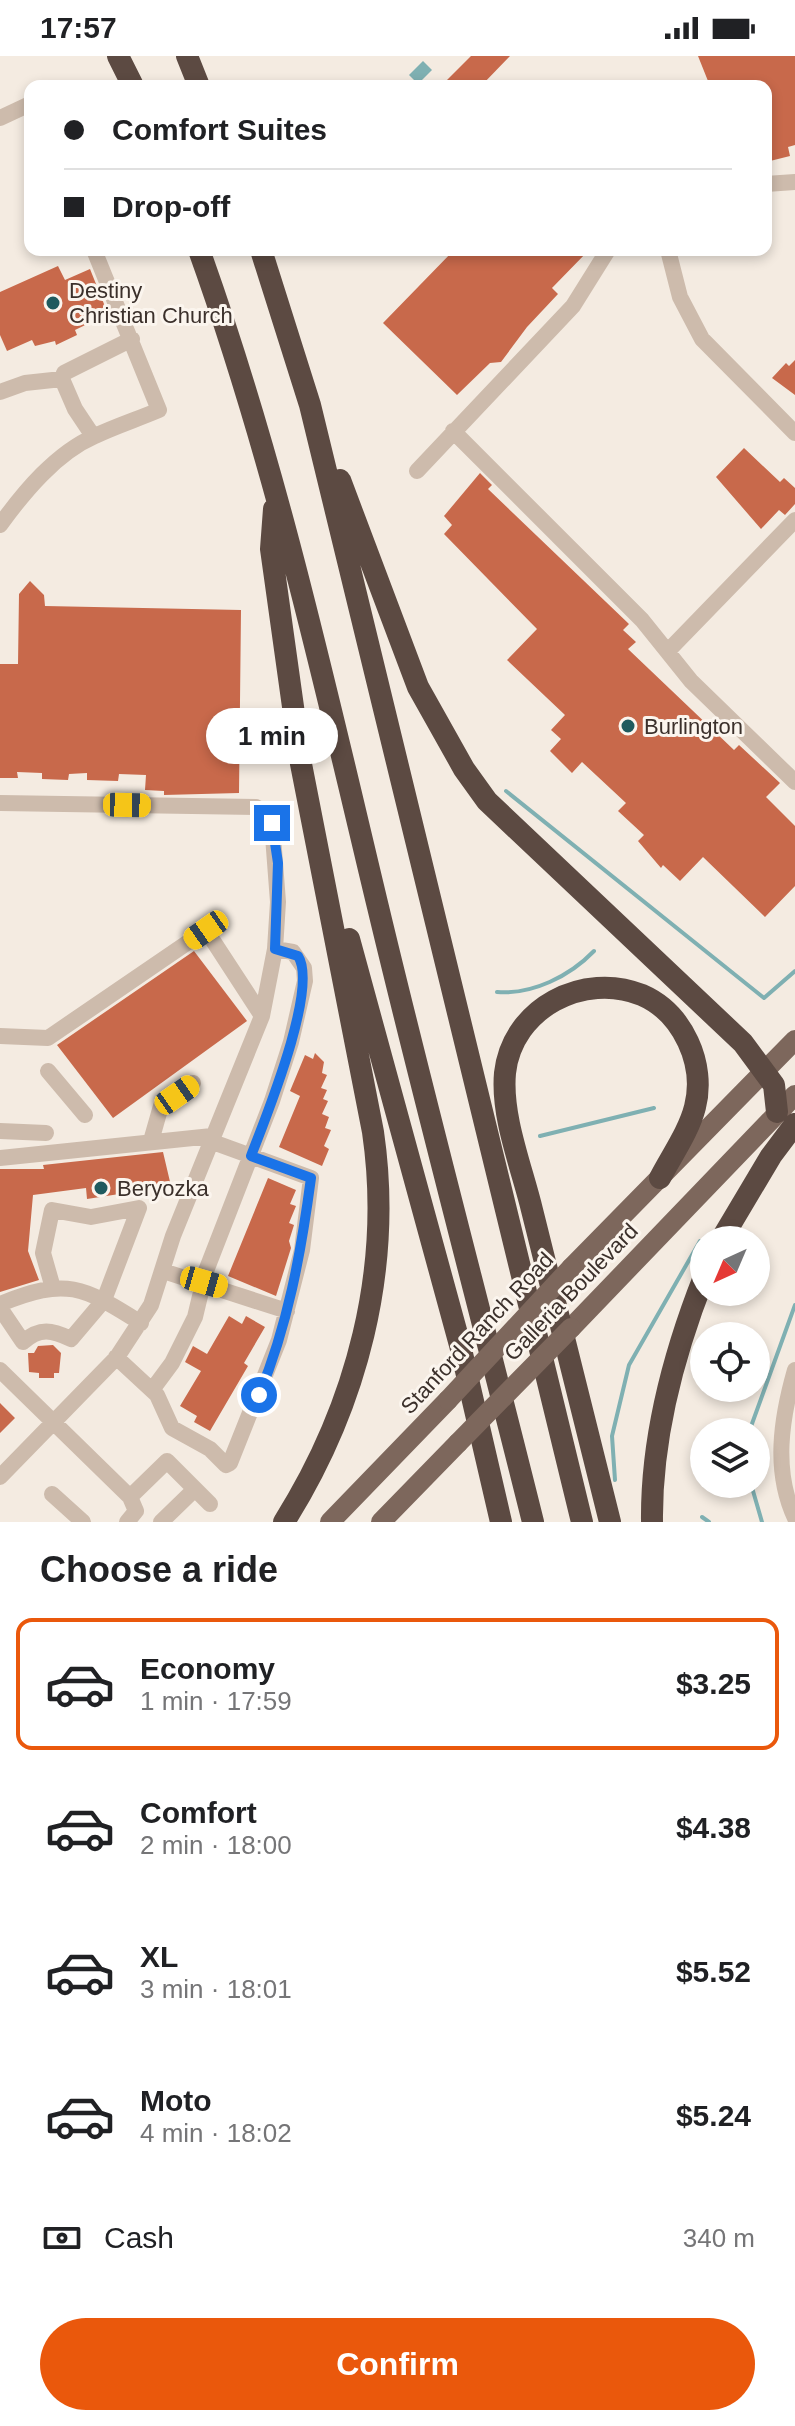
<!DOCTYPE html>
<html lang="en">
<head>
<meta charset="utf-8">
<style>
	:root { --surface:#fff; --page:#f6f6f6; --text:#202124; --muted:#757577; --line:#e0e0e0; --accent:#ea580c }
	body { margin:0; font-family:Arial,sans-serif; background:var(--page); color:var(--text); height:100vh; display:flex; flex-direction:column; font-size:30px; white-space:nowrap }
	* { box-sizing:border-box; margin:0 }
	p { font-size:26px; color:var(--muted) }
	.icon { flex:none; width:44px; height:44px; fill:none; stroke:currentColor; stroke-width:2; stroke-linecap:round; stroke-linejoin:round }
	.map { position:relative; height:1466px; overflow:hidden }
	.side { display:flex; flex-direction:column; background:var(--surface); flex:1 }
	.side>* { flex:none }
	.top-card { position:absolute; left:24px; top:24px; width:748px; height:176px; border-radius:16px; box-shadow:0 4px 12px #0003; display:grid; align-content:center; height:176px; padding:0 40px; background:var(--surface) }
	.needle { width:52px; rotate:224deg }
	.fabs { position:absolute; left:690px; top:1170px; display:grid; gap:16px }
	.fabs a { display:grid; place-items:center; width:80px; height:80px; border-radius:50%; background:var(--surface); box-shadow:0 4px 12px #0003; font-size:40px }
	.end { position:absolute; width:36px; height:36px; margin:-18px; border:10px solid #1a73e8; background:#fff; box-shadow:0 0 0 4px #fff }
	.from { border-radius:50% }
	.bubble { position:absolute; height:56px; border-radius:28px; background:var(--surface); box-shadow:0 4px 12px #0003; font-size:26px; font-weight:800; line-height:56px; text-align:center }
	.car { position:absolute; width:24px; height:48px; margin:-24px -12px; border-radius:10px; box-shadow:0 0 6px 2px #0007; background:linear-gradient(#f5c518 24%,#345 0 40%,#f5c518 0 76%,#345 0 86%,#f5c518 0) }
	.top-card b { display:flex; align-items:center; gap:28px; height:76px; font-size:30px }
	.top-card b+b { border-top:2px solid var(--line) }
	.top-card i { width:20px; height:20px; background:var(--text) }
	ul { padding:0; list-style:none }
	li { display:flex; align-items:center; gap:24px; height:132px; margin:0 16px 12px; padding:0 24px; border:4px solid transparent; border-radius:16px }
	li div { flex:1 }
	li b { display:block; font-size:30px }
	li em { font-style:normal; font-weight:800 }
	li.current { border-color:var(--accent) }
	li>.icon { width:72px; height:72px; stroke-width:1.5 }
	h2 { padding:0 40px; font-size:36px; line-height:96px }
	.pay { display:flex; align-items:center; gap:20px; height:88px; padding:0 40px; font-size:30px }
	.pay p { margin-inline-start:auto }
	.button { display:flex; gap:16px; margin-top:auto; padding:16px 40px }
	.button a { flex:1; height:92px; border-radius:48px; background:var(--accent); color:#fff; font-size:32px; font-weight:800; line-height:92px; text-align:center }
	.status { display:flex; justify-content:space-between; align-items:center; height:56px; padding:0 40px; background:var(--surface); direction:ltr }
	.status svg { height:22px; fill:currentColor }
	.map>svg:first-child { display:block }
	.water { fill:#7fb0b2 }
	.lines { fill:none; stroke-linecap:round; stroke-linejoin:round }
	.stream { stroke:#7fb0b2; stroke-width:4 }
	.building { fill:#c8694b }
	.minor { stroke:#cdbbac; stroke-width:16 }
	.major { stroke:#7d675c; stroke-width:20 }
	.highway { stroke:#5c4a42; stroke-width:22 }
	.major-bridge { stroke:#7d675c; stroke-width:20 }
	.route { stroke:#1a73e8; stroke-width:10 }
	.poi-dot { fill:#1f5a5e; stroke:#fbf5ee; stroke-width:3 }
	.labels { text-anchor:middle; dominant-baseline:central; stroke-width:6; stroke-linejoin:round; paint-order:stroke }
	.poi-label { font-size:22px; fill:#3b302b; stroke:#fbf5ee; text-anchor:start }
	.street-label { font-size:22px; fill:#3b302b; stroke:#fbf5ee }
</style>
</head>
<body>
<div class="status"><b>17:57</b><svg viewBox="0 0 49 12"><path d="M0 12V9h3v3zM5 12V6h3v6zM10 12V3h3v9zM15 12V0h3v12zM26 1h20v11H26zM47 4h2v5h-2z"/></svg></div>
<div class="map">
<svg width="795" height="1466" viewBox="0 0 795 1466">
	<rect width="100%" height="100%" fill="#f4ebe1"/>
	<path class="water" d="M423 5 432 14 418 28 409 19Z"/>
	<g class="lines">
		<path class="stream" d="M506 735 764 942 795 915
			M497 936C532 939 570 920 594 895
			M540 1080 654 1052
			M749 1376 795 1249
			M615 1424 612 1380 629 1309 700 1185
			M751 1428 762 1466
			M702 1461 709 1466"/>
	</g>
	<path class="building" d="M471 0H510L481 30H441Z
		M698 0H795V89L788 91 790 100 766 106V30H710Z
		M454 194H589L552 232 558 238 527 271 501 306 490 307 457 339 383 267Z
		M58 210 65 224 90 213 108 258 75 274 77 279 56 289 55 285 35 290 32 284 7 295 0 279V236Z
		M795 304V339L772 322 786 307 789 310Z
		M744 392 780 426 784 422 795 432V448L785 459 779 454 761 473 716 421Z
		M480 417 492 429 488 433 629 568 623 574 636 586 628 593 734 694 739 689 780 727 766 741 795 770V830L765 861 703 801 680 825 663 809 661 812 638 785 644 779 618 755 626 747 582 706 572 717 550 695 561 683 551 674 565 659 507 604 537 573 444 478 452 469 444 460Z
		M30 525 44 539 45 550 241 554 239 737 164 739V735L145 734 146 719 119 718 118 725 87 724V717L69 718 68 724 42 723V717L17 716 18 722H0V608H18L19 538Z
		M194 895 247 965 113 1062 57 989Z
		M315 997 324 1006 322 1017 327 1019 321 1032 327 1034 323 1043 328 1045 322 1058 329 1061 325 1072 331 1074 324 1090 329 1093 322 1110 279 1091 300 1040 290 1035 305 999 313 1003Z
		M163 1096 171 1130 87 1143 86 1132 33 1139 28 1195 39 1224 0 1236V1113H44L43 1109Z
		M268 1122 296 1134 290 1148 296 1150 289 1167 294 1169 289 1185 291 1192 276 1240 228 1220Z
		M229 1260 242 1268 246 1260 265 1271 244 1307 248 1310 210 1375 194 1366 197 1360 180 1350 201 1315 185 1306 193 1290 207 1298Z
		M53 1289 61 1297 59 1317H54V1322H39V1317L29 1316 28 1297H34L38 1290Z
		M0 1347 15 1362 0 1377Z"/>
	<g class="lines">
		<path class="minor" d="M0 62 30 48
			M766 128 795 126
			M668 194 680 241 702 283 795 377
			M0 336 25 327 62 323
			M453 375 642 564 691 625 795 726
			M93 380 75 353 62 323 64 317 132 283
			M417 415 573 250 608 194
			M0 469C24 436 56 397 95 380 116 370 138 363 159 354L94 194
			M668 595 795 464
			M0 747 256 751 269 759 272 767 278 846 275 893 262 960 173 1180 151 1249 117 1301 0 1421
			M0 980 48 982 206 874 262 960
			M48 1015 85 1059
			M0 1075 46 1077
			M151 1085 161 1050 193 1027
			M0 1102 212 1080
			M163 1215 287 1255
			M0 1248C67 1221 82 1230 141 1267
			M0 1252 23 1286C40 1271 52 1274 71 1283L104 1244 139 1152 91 1161 52 1154 43 1197 53 1232
			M116 1301 157 1339 172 1372 210 1393 226 1409 230 1407 279 1284 302 1194 311 1122 210 1085
			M0 1314 130 1441 136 1455 127 1466
			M795 1314C781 1363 773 1415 795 1462
			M152 1334 172 1307 195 1261 206 1215 272 1045 291 986 305 925 304 912 293 896 275 893
			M52 1438 83 1466
			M130 1441 167 1405 210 1448
			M161 1466 195 1433"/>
		<path class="major" d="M571 1212 795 984
			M571 1272 795 1039
			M330 1466 448 1344
			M381 1466 458 1387"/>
		<path class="highway" d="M118 0 133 30
			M187 0 199 30
			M199 194C276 408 325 630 378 851 427 1056 482 1261 533 1466
			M261 194 310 349 582 1466
			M340 424 418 631 464 713 487 745 743 987 774 1029 777 1056
			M274 453 271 493 301 708 373 1076C393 1213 357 1350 284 1466
			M349 883 460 1289 501 1466
			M721 1184 771 1100 795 1068
			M610 1466C583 1362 557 1258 532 1154 522 1112 501 1061 505 1017 512 952 584 915 642 939 683 957 706 1008 695 1051 689 1075 672 1099 660 1122
			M652 1466C651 1384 674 1297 704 1221"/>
		<path class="major-bridge" d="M448 1344 571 1212
			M458 1387 571 1272"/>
	</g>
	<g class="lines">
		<path class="route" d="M259 1339C288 1269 301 1197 311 1122L251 1100C265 1063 319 932 298 900L275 893 278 807 272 767"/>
	</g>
	<g class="poi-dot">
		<circle cx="53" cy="247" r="8"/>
		<circle cx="628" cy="670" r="8"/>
		<circle cx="101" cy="1132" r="8"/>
	</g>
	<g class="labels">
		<g class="poi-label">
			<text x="69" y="234">Destiny<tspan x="69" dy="25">Christian Church</tspan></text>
			<text x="644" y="670">Burlington</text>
			<text x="117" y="1132">Beryozka</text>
		</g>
		<g class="street-label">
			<text transform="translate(571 1236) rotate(-46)">Galleria Boulevard</text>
			<text transform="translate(477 1277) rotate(-47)">Stanford Ranch Road</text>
		</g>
	</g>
</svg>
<div class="fabs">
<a><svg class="needle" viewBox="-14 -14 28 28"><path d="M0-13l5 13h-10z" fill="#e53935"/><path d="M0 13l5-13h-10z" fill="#757577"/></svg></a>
<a><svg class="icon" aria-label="locate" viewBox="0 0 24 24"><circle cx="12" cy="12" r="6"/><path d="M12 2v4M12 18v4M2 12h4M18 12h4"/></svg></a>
<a><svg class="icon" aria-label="layers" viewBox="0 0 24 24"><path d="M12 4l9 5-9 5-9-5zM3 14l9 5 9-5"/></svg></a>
</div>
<i class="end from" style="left:259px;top:1339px"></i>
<i class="end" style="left:272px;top:767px"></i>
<div class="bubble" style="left:206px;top:652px;width:132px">1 min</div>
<i class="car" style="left:127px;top:749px;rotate:91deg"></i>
<i class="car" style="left:206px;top:874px;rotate:235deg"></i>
<i class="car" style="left:177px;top:1039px;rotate:55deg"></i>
<i class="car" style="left:204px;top:1226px;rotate:106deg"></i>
<div class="top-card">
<b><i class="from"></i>Comfort Suites</b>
<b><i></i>Drop-off</b>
</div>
</div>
<section class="side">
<h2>Choose a ride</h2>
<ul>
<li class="current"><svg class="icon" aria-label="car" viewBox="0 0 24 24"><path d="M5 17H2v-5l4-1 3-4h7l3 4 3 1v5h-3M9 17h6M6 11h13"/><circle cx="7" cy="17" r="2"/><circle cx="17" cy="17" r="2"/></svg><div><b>Economy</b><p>1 min · 17:59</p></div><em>$3.25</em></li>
<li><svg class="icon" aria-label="car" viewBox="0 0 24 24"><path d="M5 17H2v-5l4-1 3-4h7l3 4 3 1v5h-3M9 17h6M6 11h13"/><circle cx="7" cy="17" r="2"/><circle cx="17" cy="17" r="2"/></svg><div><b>Comfort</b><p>2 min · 18:00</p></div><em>$4.38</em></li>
<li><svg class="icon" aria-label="car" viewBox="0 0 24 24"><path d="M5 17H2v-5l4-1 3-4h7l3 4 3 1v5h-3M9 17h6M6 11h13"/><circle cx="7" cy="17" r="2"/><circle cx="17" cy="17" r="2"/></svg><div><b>XL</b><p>3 min · 18:01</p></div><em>$5.52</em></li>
<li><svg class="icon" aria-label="car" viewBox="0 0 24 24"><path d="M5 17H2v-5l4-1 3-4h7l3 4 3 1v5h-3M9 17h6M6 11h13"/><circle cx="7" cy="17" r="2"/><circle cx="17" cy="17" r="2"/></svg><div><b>Moto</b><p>4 min · 18:02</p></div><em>$5.24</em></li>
</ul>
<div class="pay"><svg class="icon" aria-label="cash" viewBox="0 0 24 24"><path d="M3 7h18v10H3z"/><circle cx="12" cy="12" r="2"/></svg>Cash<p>340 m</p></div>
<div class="button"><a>Confirm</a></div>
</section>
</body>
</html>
